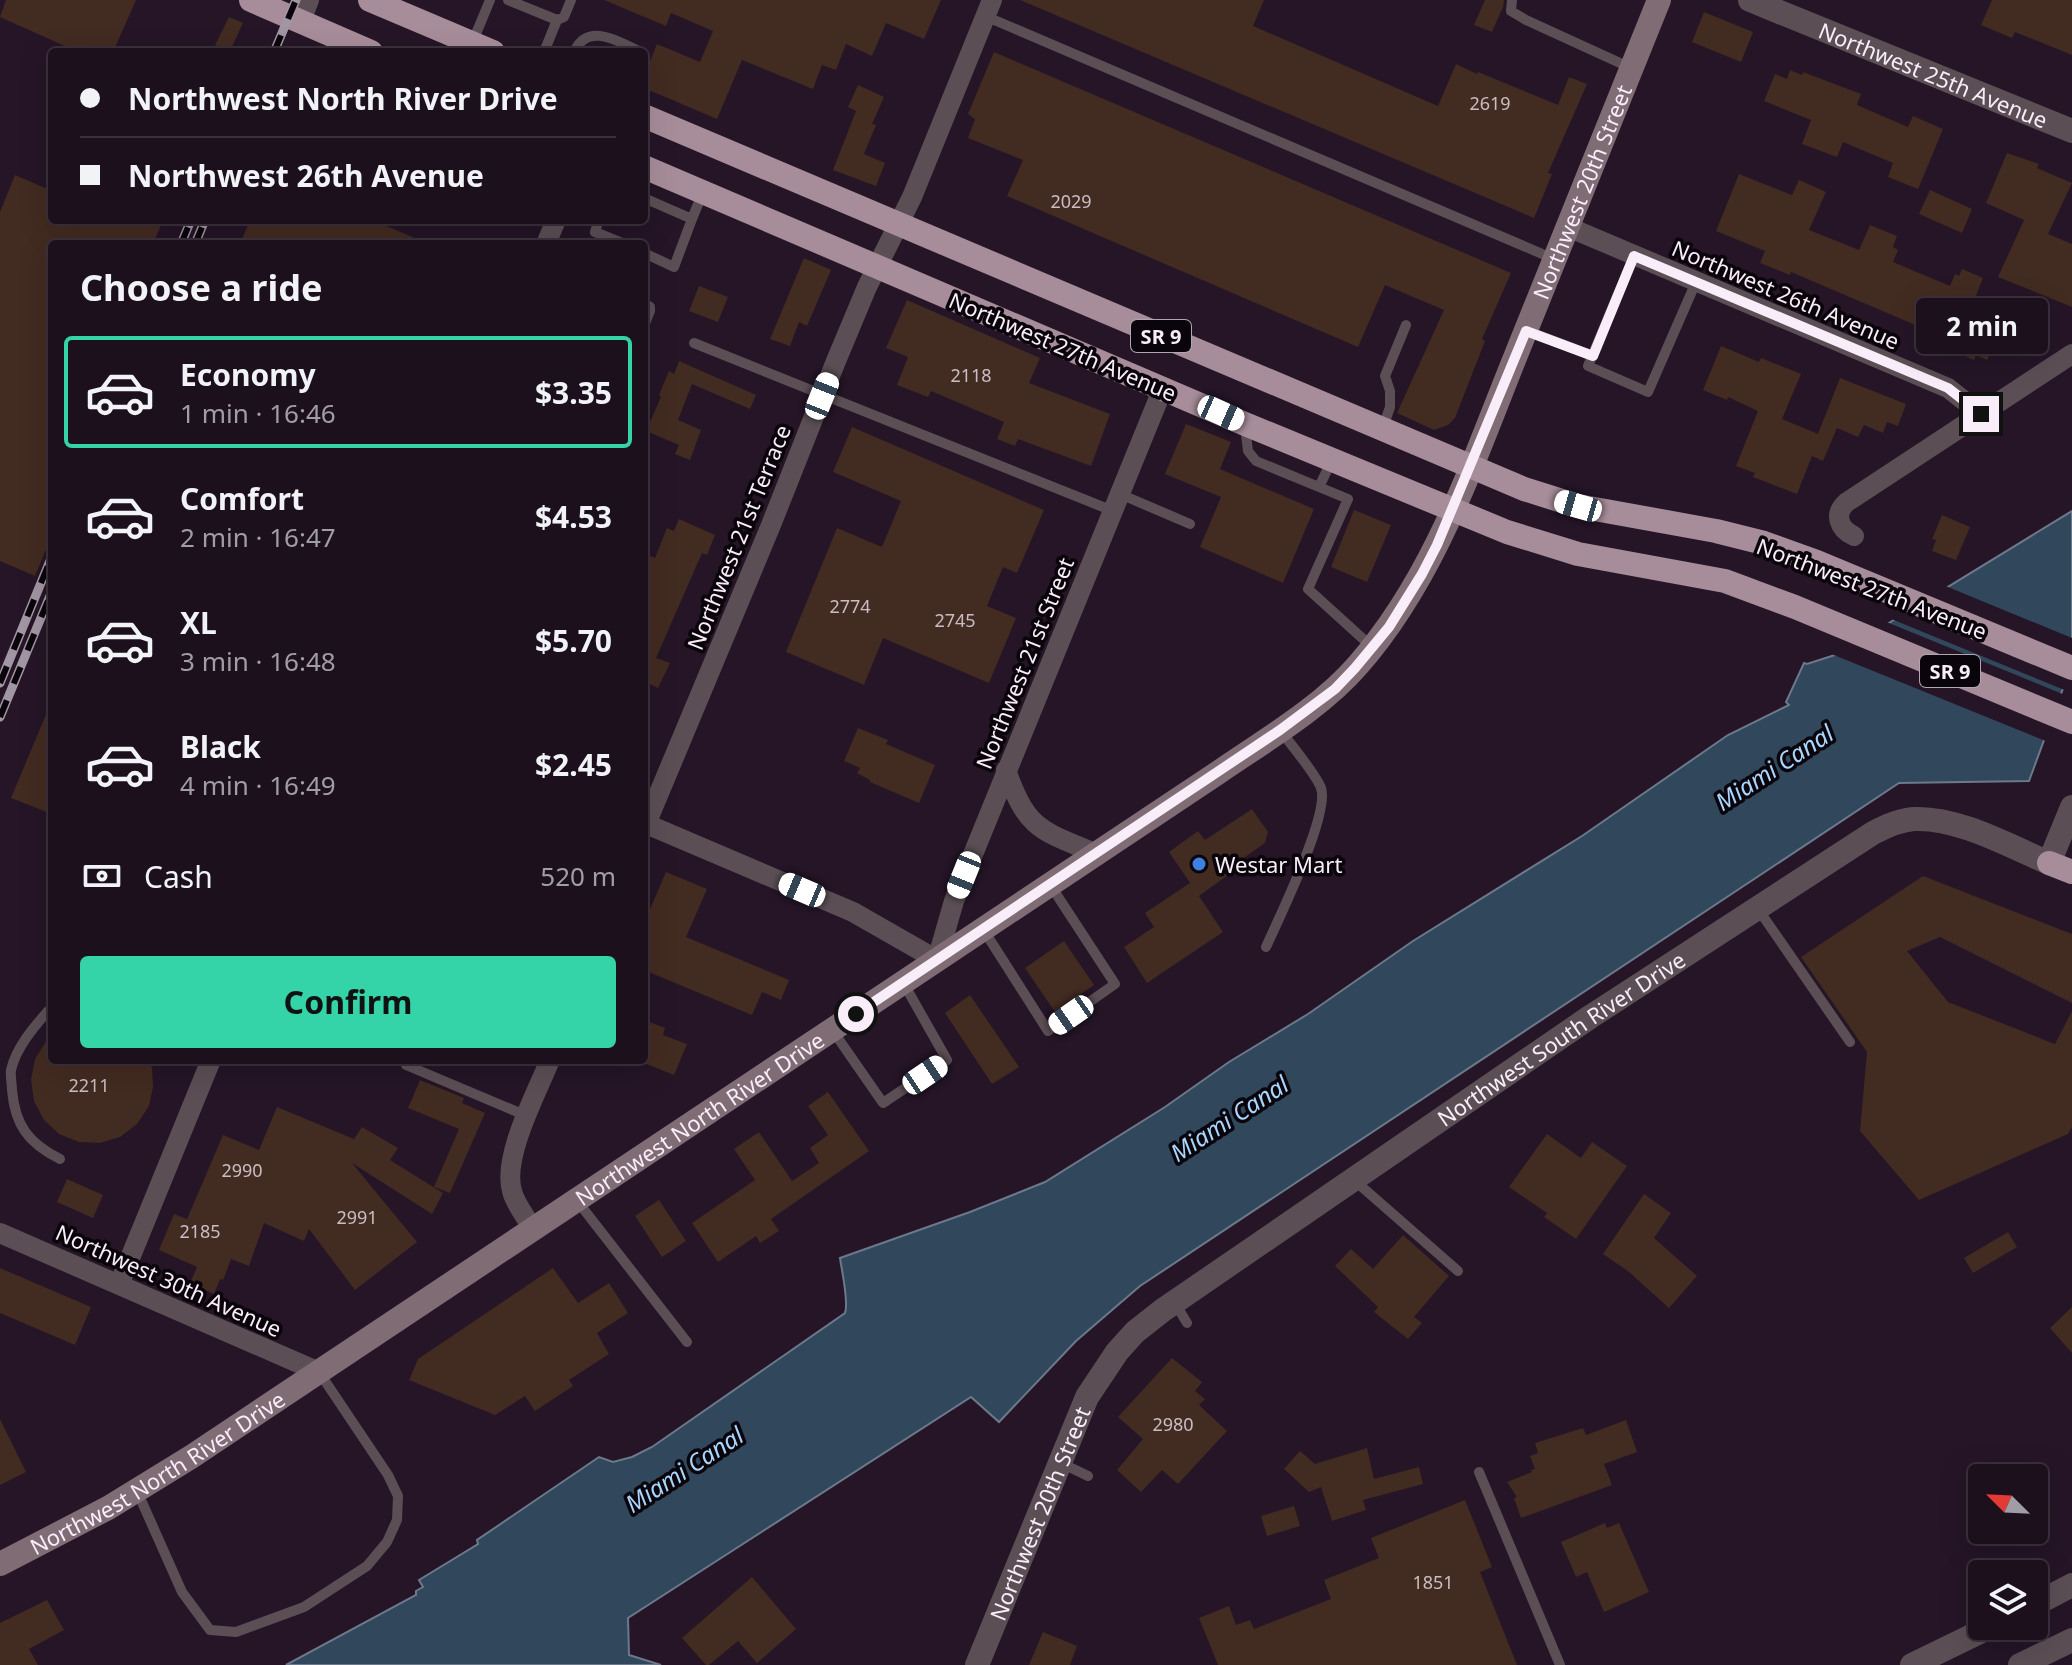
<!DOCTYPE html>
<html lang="en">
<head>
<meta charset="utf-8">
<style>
	:root { --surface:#1c101d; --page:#291e2a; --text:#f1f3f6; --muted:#a09da4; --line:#3a303b; --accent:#34d4a8 }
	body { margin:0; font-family:"Noto Sans",sans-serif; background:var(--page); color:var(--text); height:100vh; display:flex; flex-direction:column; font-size:30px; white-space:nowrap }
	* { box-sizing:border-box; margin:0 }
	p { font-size:26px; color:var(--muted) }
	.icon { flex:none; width:44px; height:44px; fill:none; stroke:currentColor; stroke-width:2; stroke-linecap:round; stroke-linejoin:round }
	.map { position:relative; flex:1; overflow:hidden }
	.drawer { position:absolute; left:48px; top:240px; width:600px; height:824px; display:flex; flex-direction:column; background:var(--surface); border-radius:8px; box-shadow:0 8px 32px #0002,0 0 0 2px var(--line) }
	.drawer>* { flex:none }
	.hud { position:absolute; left:48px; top:48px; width:600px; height:176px; border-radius:8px; box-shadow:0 8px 32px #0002,0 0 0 2px var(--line); display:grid; align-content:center; height:176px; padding:0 32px; background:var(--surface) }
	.needle { width:52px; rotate:294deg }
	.controls { position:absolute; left:1968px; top:1464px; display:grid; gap:16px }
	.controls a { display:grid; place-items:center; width:80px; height:80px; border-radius:8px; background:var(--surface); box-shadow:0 8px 32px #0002,0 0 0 2px var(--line); font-size:40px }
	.end { position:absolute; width:36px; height:36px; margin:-18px; border:10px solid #f8edf9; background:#111; box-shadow:0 0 0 4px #111 }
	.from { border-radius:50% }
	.bubble { position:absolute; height:56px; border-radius:8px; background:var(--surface); box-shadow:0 8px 32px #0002,0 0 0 2px var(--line); font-size:26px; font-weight:700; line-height:56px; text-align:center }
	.car { position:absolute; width:24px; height:48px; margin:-24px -12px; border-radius:10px; box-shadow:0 0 6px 2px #0007; background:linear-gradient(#fff 24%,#345 0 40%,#fff 0 76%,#345 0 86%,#fff 0) }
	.hud b { display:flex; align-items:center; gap:28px; height:76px; font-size:30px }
	.hud b+b { border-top:2px solid var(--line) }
	.hud i { width:20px; height:20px; background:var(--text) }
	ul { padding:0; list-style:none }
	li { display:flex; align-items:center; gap:24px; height:112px; margin:0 16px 12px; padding:0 16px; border:4px solid transparent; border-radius:8px }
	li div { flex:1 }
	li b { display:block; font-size:30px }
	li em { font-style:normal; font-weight:700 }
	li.current { border-color:var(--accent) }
	li>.icon { width:72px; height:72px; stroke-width:1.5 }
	h2 { padding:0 32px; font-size:36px; line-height:96px }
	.pay { display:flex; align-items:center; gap:20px; height:88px; padding:0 32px; font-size:30px }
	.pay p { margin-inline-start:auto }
	.button { display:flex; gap:16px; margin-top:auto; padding:16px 32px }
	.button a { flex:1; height:92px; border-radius:8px; background:var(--accent); color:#111; font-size:32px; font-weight:700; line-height:92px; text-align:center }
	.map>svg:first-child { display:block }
	.water { fill:#30475c; stroke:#6c798b; stroke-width:2 }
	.pier { fill:#251527 }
	.building { fill:#422b21 }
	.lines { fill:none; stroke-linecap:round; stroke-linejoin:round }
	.service { stroke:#5b4f55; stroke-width:10 }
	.minor { stroke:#5b4f55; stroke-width:20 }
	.tertiary { stroke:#5b4f55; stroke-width:24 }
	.secondary { stroke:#7f6c75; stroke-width:24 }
	.trunk { stroke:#a78d9a; stroke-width:24 }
	.rail-casing { stroke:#a295a4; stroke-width:9 }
	.rail { stroke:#0a050b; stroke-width:6; stroke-dasharray:18; stroke-linecap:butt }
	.route { stroke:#f8edf9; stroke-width:10 }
	.shop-dot { fill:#3f7fe0; stroke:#0a050b; stroke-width:3 }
	.labels { text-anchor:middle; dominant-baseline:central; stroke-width:7; stroke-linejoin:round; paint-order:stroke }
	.number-label { font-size:18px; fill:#cabcc3 }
	.shield { fill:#0a050b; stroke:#b1a7b2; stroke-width:2 }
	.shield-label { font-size:20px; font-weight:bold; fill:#f8edf9 }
	.street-label { font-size:22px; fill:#f8edf9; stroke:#0a050b }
	.poi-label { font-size:22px; fill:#f8edf9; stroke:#0a050b; text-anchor:start }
	.water-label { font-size:24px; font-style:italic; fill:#a8d5ff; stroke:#0a050b }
</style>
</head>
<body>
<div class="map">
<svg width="2072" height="1665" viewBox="0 0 2072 1665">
	<rect width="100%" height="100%" fill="#251527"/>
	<path class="water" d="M2072 511V664L2029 781 1899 783 1140 1286 1076 1341 999 1422 971 1397 628 1618 629 1655 661 1665H286L416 1595V1591L423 1587 419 1580 478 1544 477 1540 599 1457 613 1462 632 1457 652 1447 845 1313C849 1302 842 1272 840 1258L970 1212 1045 1182 1165 1107 1229 1062 1308 1014 1413 941 1582 836 1728 735 1789 705 1786 702 1804 663 1807 664 1838 654Z"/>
	<path class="pier" d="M1943 585 2072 638V676L2067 691 1889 618Z
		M1884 621 2065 695 2048 742 1829 653Z"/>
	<path class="building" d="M6 0H136L113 52H78L0 17Z
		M604 0H941L924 39 886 23 872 56 846 44 836 70 822 65 813 89 742 60 717 119 644 88V76L657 44 700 62 713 31 671 13 666 26Z
		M1020 0H1264L1253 26 1438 106 1456 64 1477 74 1478 72 1558 105 1569 77 1587 84 1548 173 1552 174 1534 218Z
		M1485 0H1504L1503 7 1492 32 1474 25Z
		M1992 0H2072V55L2015 32 2012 38 1981 25Z
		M1704 12 1753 32 1741 62 1692 42Z
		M229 17 243 23 230 51 215 45Z
		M994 52 1511 273 1482 339 1485 341 1455 418 1448 425 1434 430 1397 413 1444 310 1385 285 1358 347 1007 196 1023 160 968 138 975 119 968 114Z
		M1790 70 1802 75 1803 72 1861 94 1857 105 1908 127 1913 116 1943 129 1918 189 1888 177 1893 163 1843 142 1837 157 1802 144 1811 120 1764 101 1775 74 1787 79Z
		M858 85 884 97 872 124 876 125 864 154 885 163 876 186 833 170 856 111 848 107Z
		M2007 153 2039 164 2037 168 2072 183 2048 234 2072 244V307L1998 277 2024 220 1986 203Z
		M1739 174 1792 195 1799 180 1826 192 1809 230 1859 250 1870 225 1897 236 1893 247 1898 250 1893 262 1950 286 1955 274 1959 276 1962 269 1983 278 1966 321 2001 336 1995 350 1992 349 1987 360 1976 355 1974 360 1942 346 1944 343 1925 335 1927 330 1791 272 1790 275 1760 263 1765 251 1716 231Z
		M15 175 52 191V220H163L153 244H52V535L35 576 0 561V212Z
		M1930 190 1972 209 1962 233 1919 214Z
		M250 220H372L429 244H240Z
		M804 258 831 270 807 326 799 322 790 346 770 339Z
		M699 286 728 297 718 322 689 311Z
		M907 300 1040 358 1029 383 1110 414 1091 466 1018 439 1015 446 997 439 1004 422 931 391 928 397 897 385 908 357 886 348Z
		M1721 346 1759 362 1761 358 1801 374 1782 419 1818 434 1840 378 1906 404 1898 426 1887 422 1883 433 1864 425 1858 437 1837 428 1823 461 1812 456 1797 494 1753 477 1755 473 1736 466 1758 411 1728 397 1727 400 1703 390Z
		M679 361 756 395 750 409 692 384 678 420 701 430 690 460 675 454 679 445 646 431 661 397 659 395 669 371 674 374Z
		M1186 424 1231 442 1220 469 1314 509 1283 583 1200 547 1221 497 1165 474Z
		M852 427 1044 510 1017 573 1003 567 987 606 1016 618 989 683 883 638 864 685 786 652 837 528 882 547 901 501 833 472Z
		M1354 510 1391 525 1367 582 1331 567Z
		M1942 515 1970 527 1956 560 1932 551 1936 540 1932 539Z
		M679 519 715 535 707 555 702 553 656 658 670 663 658 688 645 682 644 684V553L655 558 667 528 674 531Z
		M52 700V814L11 798Z
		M858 728 888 740 886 744 935 765 919 803 870 782V780L857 773 860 768 844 761Z
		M1252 809 1268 832 1265 843 1225 871 1228 875 1199 896 1223 932 1147 983 1124 947 1154 927 1145 913 1190 883 1169 852 1198 831 1205 840Z
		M666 872 707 889 686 937 789 980 781 1000 762 992 752 1015 644 970V923Z
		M1923 876 2072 934V1003L1940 937 1907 951 1948 1002 2055 1044 2072 1011V1127L2068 1134 1919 1200 1860 1131 1867 1052 1801 957Z
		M1064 941 1094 985 1055 1012 1025 968Z
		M970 995 1019 1067 992 1084 945 1013Z
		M644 1020 665 1028 663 1035 687 1044 674 1075 644 1063Z
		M52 1032V1060H149L152 1068 153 1087 149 1106 137 1124 120 1137 100 1143 79 1142 59 1134 44 1120 34 1101 31 1080 35 1059Z
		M420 1080 464 1098 462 1103 485 1113 450 1193 434 1187 459 1129 408 1108Z
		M828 1092 869 1151 771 1219 779 1231 760 1243 756 1236 718 1262 692 1223 755 1180 734 1149 759 1132 792 1181 819 1163 810 1148 828 1135 808 1106Z
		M277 1107 354 1139 362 1127 398 1148 390 1160 443 1193 432 1214 352 1163 417 1242 355 1290 309 1229 304 1241 264 1223 249 1266 231 1259 223 1280 220 1279 214 1294 190 1283 197 1267 159 1250 174 1214 187 1219 223 1135 259 1150Z
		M1547 1134 1581 1158 1592 1142 1627 1166 1576 1239 1544 1217 1547 1213 1509 1187Z
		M67 1179 103 1195 93 1218 57 1202Z
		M1644 1194 1671 1213 1654 1238 1697 1276 1669 1308 1629 1272 1603 1254Z
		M659 1200 686 1241 662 1257 635 1216Z
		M2008 1232 2017 1247 1973 1273 1964 1258Z
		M1403 1235 1449 1276 1414 1317 1422 1323 1408 1339 1374 1312 1378 1307 1335 1266 1351 1249 1373 1269Z
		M0 1268 91 1307 75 1345 0 1313Z
		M553 1268 578 1303 609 1283 628 1313 597 1333 609 1354 569 1380 573 1386 535 1411 525 1396 495 1415 409 1380 418 1359Z
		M2072 1307V1353L2050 1328Z
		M1172 1358 1202 1382 1195 1391 1205 1399 1199 1405 1227 1431 1178 1484 1162 1470 1141 1492 1117 1470 1143 1439 1118 1417Z
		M0 1419 26 1472 0 1485Z
		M1626 1420 1637 1452 1604 1464 1612 1485 1521 1518 1514 1498 1517 1497 1507 1482 1532 1472 1531 1470 1535 1469 1530 1456 1538 1453 1535 1443 1583 1428 1586 1435Z
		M1367 1448 1374 1479 1419 1467 1423 1484 1363 1500 1366 1510 1332 1521 1321 1487 1309 1492 1284 1469 1300 1451 1315 1464Z
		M1465 1500 1492 1567 1480 1572 1517 1665H1218L1199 1618 1229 1606 1236 1625 1250 1620 1254 1629 1331 1599 1324 1580 1379 1558 1371 1538Z
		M1294 1506 1300 1526 1267 1536 1261 1516Z
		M1605 1523 1607 1528 1619 1523 1649 1592 1604 1612 1587 1572 1576 1577 1561 1542Z
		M752 1577 796 1629 757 1663 738 1641 709 1665H706L682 1638Z
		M47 1600 64 1630 29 1649 38 1665H0V1623Z
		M1043 1632 1077 1646 1070 1665H1029Z"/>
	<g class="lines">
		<path class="service" d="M508 0 557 20 544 52
			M1512 0 1511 11 1526 20 1631 68
			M985 16 1554 259
			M557 20 564 17 571 0
			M473 41 490 0
			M574 52C588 21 619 42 641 52
			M644 198 692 219 703 192
			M598 222 595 232 622 243
			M644 253 674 267 692 219
			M1634 256 1588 366 1648 392 1696 282
			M644 303 650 307V311L644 326
			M1528 331 1593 356
			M694 343 1113 511
			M1245 426 1248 451 1256 461 1319 487
			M1383 427 1390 407V391L1385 376 1406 325
			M1332 460 1319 487 1348 499 1308 589 1372 647
			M1120 494 1190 524
			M1758 909 1850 1042
			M983 929 1048 1031 1115 984 1051 886
			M1266 947C1279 918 1330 814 1321 788 1316 774 1291 745 1281 731
			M52 1010 48 1011C33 1028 16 1048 11 1070 10 1076 12 1084 12 1090 15 1125 28 1143 60 1159
			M833 1031 883 1103 947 1060 904 984
			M406 1065 527 1116
			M1354 1180 1458 1271
			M578 1202 687 1342
			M1175 1303 1187 1323
			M1061 1463 1088 1476
			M1479 1472 1560 1665
			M137 1491 182 1592 210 1630 236 1632 304 1607 367 1566 387 1542 397 1520 398 1496 388 1475 319 1372"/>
		<path class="minor" d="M301 21 309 0
			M1568 227 1948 388 1981 414
			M546 244 556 220
			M1854 536C1839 529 1833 514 1847 502L2072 354
			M1006 770C1027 829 1039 830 1095 853
			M644 823 853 912 937 960 954 901 1163 388
			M644 829 771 525 836 361 867 287 912 197 992 0
			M533 1229C526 1217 515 1204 512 1191 502 1157 537 1092 550 1060
			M0 1233 319 1372
			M119 1285 211 1060"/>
		<g class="tertiary">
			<path id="s1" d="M1750 0 2072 131"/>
			<path d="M2034 1605 2072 1585"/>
			<path id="s2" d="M977 1665 1087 1397 1117 1352 1135 1332 1163 1310 1590 1017 1873 833C1886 826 1899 820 1914 819 1958 817 2009 846 2049 863L2072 807"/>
			<path d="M1912 1665 1992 1626"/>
			<path d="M2020 1665 2072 1640"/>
		</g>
		<path class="secondary" id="s3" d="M0 1564 108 1508 191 1457 1219 772C1264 741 1322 707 1358 665 1433 579 1470 470 1512 365 1561 244 1609 122 1659 0"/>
		<path class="trunk" d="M251 0 371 52
			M370 0 493 52
			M644 116 1524 489 1578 506 1716 531 1764 543 1817 562 2072 668
			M644 167 1245 424 1507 532 1578 554 1725 581 1795 607 2072 722
			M2049 863 2072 872"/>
		<g class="rail-casing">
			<path id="rail" d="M274 52 296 0
				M181 244 191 220
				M195 244 205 220
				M0 683 52 556
				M0 717 52 591"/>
		</g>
		<use href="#rail" class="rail"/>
	</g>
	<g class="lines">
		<path class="route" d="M856 1014 1280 730 1335 689 1355 668 1389 627 1422 574 1437 545 1526 331 1593 356 1634 256 1948 388 1981 414"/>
	</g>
	<circle class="shop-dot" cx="1199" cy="864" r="8"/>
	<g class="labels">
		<g class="number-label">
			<text x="1490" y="103">2619</text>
			<text x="1071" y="201">2029</text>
			<text x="971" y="375">2118</text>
			<text x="850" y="606">2774</text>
			<text x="955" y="620">2745</text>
			<text x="89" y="1085">2211</text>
			<text x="242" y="1170">2990</text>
			<text x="357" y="1217">2991</text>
			<text x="200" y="1231">2185</text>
			<text x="1173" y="1424">2980</text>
			<text x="1433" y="1582">1851</text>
		</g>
		<g class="shield">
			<rect x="1131" y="320" width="60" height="32" rx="6"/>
			<rect x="1920" y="655" width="60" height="32" rx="6"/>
		</g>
		<g class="shield-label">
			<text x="1161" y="336">SR 9</text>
			<text x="1950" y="671">SR 9</text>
		</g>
		<g class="street-label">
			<text stroke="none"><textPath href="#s1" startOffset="198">Northwest 25th Avenue</textPath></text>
			<text stroke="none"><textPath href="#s3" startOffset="2156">Northwest 20th Street</textPath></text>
			<text transform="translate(1786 294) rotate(23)">Northwest 26th Avenue</text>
			<text transform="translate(1063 346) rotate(23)">Northwest 27th Avenue</text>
			<text transform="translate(738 537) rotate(-68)">Northwest 21st Terrace</text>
			<text transform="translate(1872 588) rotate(21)">Northwest 27th Avenue</text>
			<text transform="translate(1024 663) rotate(-68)">Northwest 21st Street</text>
			<text stroke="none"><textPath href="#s2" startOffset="888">Northwest South River Drive</textPath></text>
			<text stroke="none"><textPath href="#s3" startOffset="830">Northwest North River Drive</textPath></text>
			<text transform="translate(169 1280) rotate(24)">Northwest 30th Avenue</text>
			<text stroke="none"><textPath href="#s3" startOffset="182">Northwest North River Drive</textPath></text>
			<text stroke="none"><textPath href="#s2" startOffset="164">Northwest 20th Street</textPath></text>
		</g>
		<g class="poi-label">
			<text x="1215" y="864">Westar Mart</text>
		</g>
		<g class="water-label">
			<text transform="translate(1774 767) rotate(-33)">Miami Canal</text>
			<text transform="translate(1229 1118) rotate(-33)">Miami Canal</text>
			<text transform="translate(684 1469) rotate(-33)">Miami Canal</text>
		</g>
	</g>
</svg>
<div class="controls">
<a><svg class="needle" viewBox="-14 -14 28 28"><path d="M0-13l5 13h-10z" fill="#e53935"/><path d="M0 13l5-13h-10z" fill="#a09da4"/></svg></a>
<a><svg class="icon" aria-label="layers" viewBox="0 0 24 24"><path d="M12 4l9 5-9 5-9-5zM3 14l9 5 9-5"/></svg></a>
</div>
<i class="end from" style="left:856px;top:1014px"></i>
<i class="end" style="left:1981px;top:414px"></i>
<div class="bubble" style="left:1916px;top:298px;width:132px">2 min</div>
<i class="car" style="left:822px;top:396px;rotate:22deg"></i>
<i class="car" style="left:1221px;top:413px;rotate:114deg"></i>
<i class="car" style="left:1578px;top:506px;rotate:286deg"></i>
<i class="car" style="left:964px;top:875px;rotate:202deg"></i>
<i class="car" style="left:802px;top:890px;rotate:293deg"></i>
<i class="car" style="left:1071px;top:1015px;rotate:235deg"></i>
<i class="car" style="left:925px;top:1075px;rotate:56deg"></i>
<div class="hud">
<b><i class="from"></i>Northwest North River Drive</b>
<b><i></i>Northwest 26th Avenue</b>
</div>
<section class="drawer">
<h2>Choose a ride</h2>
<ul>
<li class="current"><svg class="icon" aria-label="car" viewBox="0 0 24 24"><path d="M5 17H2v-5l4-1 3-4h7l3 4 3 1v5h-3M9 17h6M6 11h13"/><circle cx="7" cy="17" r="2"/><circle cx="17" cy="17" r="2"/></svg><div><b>Economy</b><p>1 min · 16:46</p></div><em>$3.35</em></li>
<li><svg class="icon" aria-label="car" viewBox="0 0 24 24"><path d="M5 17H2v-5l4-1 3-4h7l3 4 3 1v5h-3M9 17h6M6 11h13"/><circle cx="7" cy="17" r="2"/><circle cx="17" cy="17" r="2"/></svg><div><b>Comfort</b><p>2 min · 16:47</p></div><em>$4.53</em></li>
<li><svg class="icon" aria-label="car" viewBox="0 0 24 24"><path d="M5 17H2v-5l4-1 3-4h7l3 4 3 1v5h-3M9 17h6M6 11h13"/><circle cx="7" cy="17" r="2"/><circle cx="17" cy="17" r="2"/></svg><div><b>XL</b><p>3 min · 16:48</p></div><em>$5.70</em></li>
<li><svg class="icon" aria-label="car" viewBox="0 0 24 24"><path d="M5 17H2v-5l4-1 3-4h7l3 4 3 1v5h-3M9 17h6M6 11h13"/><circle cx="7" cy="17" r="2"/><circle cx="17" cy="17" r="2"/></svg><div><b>Black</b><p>4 min · 16:49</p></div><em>$2.45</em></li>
</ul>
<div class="pay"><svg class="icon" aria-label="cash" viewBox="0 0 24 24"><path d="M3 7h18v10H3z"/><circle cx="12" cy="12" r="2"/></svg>Cash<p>520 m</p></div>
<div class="button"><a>Confirm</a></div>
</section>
</div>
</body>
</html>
